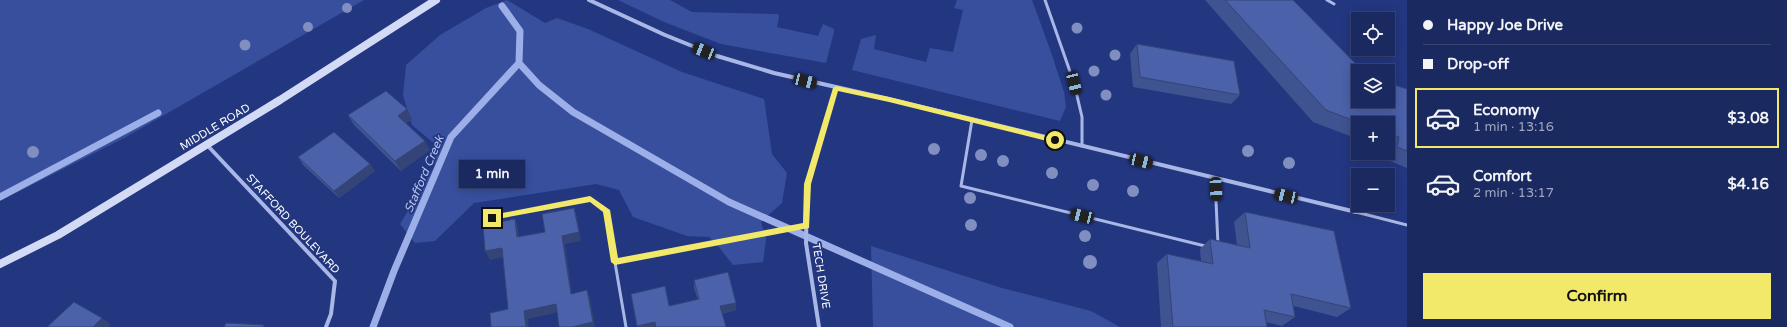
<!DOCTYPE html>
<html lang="en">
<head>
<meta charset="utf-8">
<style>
	:root { --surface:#1a2960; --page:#233166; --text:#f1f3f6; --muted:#9fa6bd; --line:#384575; --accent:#f2e96b }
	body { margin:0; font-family:"Varela Round",sans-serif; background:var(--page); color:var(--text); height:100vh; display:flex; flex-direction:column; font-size:15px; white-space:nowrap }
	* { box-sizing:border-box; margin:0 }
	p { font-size:13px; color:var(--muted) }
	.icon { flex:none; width:22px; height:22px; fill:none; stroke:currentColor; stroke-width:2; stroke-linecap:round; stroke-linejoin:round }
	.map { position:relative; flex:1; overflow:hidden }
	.side { display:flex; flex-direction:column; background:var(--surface); width:380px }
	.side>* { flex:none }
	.guide { display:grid; align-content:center; height:88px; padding:0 16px; background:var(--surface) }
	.controls { position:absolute; left:1351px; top:12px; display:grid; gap:8px }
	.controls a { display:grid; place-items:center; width:44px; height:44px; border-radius:0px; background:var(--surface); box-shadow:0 2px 10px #0003,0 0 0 1px var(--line); font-size:20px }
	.end { position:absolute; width:18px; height:18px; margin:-9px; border:5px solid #f2e96b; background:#111; box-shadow:0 0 0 2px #111 }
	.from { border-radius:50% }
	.bubble { position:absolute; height:28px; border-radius:0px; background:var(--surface); box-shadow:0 2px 10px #0003,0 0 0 1px var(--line); font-size:13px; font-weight:800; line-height:28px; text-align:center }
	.car { position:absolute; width:12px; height:24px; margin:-12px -6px; border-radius:5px; box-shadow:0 0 3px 1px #0007; background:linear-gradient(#222 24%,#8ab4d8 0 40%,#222 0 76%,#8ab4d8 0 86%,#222 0) }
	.guide b { display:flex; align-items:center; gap:14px; height:38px; font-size:15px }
	.guide b+b { border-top:1px solid var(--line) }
	.guide i { width:10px; height:10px; background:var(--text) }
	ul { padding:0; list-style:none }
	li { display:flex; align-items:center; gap:12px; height:60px; margin:0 8px 6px; padding:0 8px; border:2px solid transparent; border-radius:0px }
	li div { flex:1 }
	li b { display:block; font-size:15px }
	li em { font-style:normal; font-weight:800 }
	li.selected { border-color:var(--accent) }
	li>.icon { width:36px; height:36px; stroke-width:1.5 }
	.action { display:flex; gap:8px; margin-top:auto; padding:8px 16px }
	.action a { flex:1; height:46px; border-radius:0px; background:var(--accent); color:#111; font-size:16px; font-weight:800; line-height:46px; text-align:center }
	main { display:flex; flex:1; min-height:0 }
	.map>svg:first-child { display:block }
	.green { fill:#374f9d }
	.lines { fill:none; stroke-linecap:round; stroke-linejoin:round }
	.stream { stroke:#9dafe8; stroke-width:7 }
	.lane { stroke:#a9b7e7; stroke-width:3 }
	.street { stroke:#a9b7e7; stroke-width:4 }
	.secondary { stroke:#d3daf6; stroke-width:8 }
	.tree { fill:#808ec0 }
	.wall { fill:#405391 }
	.shaded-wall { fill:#344476 }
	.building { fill:#4b61a9; stroke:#344476 }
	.route { fill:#f2e96b }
	.labels { text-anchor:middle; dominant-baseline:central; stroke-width:3.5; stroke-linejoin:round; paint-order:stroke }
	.street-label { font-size:11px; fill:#fff; stroke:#233780 }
	.water-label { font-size:12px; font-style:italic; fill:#b4c2ee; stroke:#233780 }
</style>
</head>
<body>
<main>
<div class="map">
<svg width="1407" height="327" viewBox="0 0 1407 327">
	<rect width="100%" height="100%" fill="#233780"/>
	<path class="green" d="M0 0H364L126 137 0 201Z
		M507 0 545 23 557 18 588 29 682 72 764 99 772 154 787 173 782 203 761 222 766 239 763 262 733 265 718 246 709 237 687 236 633 217 619 190 596 184 474 203 435 241 415 243 400 224 434 167 436 145 412 125 403 95 406 65 440 35 486 8Z
		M618 0H670L692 12 778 14 779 17 777 27 818 36 823 24 834 29V32L826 63 721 44 664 22Z
		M957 0H1032L1051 52 1064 92 1066 107 1060 121 852 70 861 39 876 35 874 49 926 62 930 48 953 52 963 10 954 8Z
		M871 246 1002 288 1091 311 1120 327H873Z"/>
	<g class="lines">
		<path class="stream" d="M519 63 539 85 573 112 729 202 1010 327
			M0 197 158 113
			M373 327 394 271 451 137 519 63 520 31 502 6"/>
		<path class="lane" d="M1045 0 1074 83 1082 117V146
			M1327 0 1334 4
			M972 120 961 186 1205 246
			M1215 179 1218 245
			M1356 212 1407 225
			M492 217 591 199 606 210 626 327
			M615 262 806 226"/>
		<path class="street" d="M589 0 665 35 717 56 774 73 889 99 1356 212
			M207 145 335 281 331 314 326 327
			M819 327 806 243 807 184 836 88"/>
		<path class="secondary" d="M0 264 58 235 280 100 436 0"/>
	</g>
	<g class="tree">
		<circle cx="347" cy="8" r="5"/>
		<circle cx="308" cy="27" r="5"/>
		<circle cx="1077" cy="28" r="5.5"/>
		<circle cx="245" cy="45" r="5.5"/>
		<circle cx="1115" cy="55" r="5.5"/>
		<circle cx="1094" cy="71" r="5.5"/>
		<circle cx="1106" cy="95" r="5.5"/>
		<circle cx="934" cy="149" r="6"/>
		<circle cx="1248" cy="151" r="6"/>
		<circle cx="33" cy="152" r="6"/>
		<circle cx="981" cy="155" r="6"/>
		<circle cx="1003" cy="161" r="6"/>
		<circle cx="1289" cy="163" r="6"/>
		<circle cx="1052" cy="173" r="6"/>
		<circle cx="1093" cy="185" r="6"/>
		<circle cx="1133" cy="191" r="6"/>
		<circle cx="970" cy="198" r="6"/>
		<circle cx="971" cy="225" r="6"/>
		<circle cx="1085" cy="236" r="6"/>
		<circle cx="1090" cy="262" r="7"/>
	</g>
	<path class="wall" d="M1205 0H1293L1358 101 1407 89V168L1383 158V153H1388V123H1358V139L1313 122Z
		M1137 44 1240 95 1231 104 1133 87 1130 54Z
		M348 115 412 119 406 123 430 150 401 171 354 125Z
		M298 157 370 164 375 171 339 198 303 165Z
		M1245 212 1351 308 1337 317 1294 306 1295 317 1282 326 1266 322 1267 327H1161L1157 263 1167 254 1201 261 1200 249 1210 239 1237 245 1234 222Z
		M694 280 736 310 722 314 726 327H637L631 294 669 306 698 300 694 288Z"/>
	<path class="shaded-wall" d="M407 109 412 119 403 125 398 116Z
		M425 141 430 150 401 171 395 161Z
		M370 164 375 171 339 198 334 191Z
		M574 208 577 217 581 241 565 244 573 302 571 294 562 236Z
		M515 219 518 228 520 246 517 237Z
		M502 248 505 257 490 260 485 251Z
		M587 290 590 298 595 327H572Z
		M736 303V310L720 314V306Z
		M556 304 559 312 528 319 529 327H526L524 311Z
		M102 318 111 324 108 327H93Z
		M655 322 656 327H637V326Z"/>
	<path class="building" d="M1225 0H1293L1363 71H1358V101H1388V83L1407 89V151L1397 147 1399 137 1388 133V123H1360L1326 110Z
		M1137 44 1234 61 1240 95 1140 77Z
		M386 91 407 109 398 116 425 141 395 161 348 115Z
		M334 132 370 164 334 191 298 157Z
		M574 208 579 232 562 236 571 294 587 290 593 322 572 327H559L556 304 524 311 526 327H491L490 313 508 309 502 248 485 251 483 225 515 219 517 237 545 232 542 214Z
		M1245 212 1334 231 1351 308 1291 294 1295 317 1264 310 1267 327H1173L1167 254 1213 264 1210 239 1250 248Z
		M728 272 736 303 720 306 726 327H656L655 322 637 326 631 294 665 286 669 306 699 299 694 280Z
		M74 302 102 318 93 327H47Z
		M226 323 264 325 263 327H224Z"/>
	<path class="route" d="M836 86 889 97 1055 138 1058 140 1055 143 889 102 838 91 811 184 809 228 615 265 611 262 603 212 590 202 492 220 488 218 492 215 590 196 610 210 618 258 803 223 804 184 833 88Z"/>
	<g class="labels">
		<g class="street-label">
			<text transform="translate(215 127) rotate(-31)">MIDDLE ROAD</text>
			<text transform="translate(293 224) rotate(47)">STAFFORD BOULEVARD</text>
			<text transform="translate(821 276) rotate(81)">TECH DRIVE</text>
		</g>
		<g class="water-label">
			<text transform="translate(424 174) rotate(-67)">Stafford Creek</text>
		</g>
	</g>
</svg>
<div class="controls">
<a><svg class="icon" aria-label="locate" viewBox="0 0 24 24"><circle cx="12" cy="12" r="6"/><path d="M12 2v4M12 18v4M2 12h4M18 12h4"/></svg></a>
<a><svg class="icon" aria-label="layers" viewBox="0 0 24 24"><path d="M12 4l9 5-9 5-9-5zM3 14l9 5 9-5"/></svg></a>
<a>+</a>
<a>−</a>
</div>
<i class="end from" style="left:1055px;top:140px"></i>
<i class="end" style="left:492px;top:218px"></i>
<div class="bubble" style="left:459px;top:160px;width:66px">1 min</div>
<i class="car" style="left:704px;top:51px;rotate:292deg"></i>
<i class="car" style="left:805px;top:81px;rotate:104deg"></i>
<i class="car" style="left:1074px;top:83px;rotate:166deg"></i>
<i class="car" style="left:1141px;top:161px;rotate:103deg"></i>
<i class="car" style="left:1216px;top:189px;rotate:177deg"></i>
<i class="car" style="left:1286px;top:196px;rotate:283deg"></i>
<i class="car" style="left:1082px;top:216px;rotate:284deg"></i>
</div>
<section class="side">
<div class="guide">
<b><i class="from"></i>Happy Joe Drive</b>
<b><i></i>Drop-off</b>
</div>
<ul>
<li class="selected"><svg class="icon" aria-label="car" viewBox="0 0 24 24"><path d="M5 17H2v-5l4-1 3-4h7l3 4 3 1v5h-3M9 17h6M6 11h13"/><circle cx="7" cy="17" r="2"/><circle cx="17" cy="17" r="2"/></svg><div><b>Economy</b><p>1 min · 13:16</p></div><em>$3.08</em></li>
<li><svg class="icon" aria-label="car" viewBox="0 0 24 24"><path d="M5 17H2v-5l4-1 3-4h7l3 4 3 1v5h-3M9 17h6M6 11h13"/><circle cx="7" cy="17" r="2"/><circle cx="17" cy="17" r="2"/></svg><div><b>Comfort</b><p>2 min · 13:17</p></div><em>$4.16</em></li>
</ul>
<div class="action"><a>Confirm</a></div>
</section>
</main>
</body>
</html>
